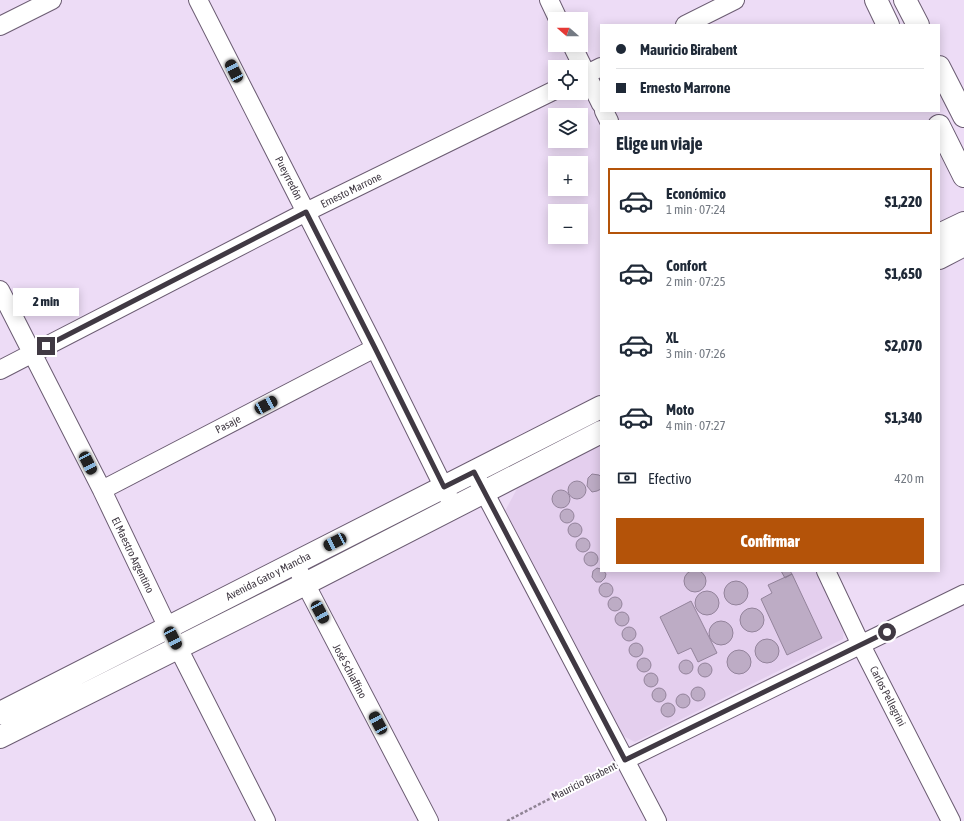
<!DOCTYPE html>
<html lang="es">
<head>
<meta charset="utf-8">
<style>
	:root { --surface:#fff; --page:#f6f6f7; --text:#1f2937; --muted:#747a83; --line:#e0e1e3; --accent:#b45309 }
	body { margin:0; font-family:"Asap Condensed",sans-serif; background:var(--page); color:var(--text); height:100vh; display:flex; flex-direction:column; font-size:15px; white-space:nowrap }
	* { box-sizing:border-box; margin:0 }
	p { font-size:13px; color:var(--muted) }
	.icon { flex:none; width:22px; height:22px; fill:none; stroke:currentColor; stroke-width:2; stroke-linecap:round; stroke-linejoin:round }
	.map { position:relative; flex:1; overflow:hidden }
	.side { position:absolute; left:600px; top:120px; width:340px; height:452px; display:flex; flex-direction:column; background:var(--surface); border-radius:0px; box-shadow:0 2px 10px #0003 }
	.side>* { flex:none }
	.guide { position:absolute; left:600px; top:24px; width:340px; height:88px; border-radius:0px; box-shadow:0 2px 10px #0003; display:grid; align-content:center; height:88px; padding:0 16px; background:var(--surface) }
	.needle { width:26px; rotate:290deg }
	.fabs { position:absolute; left:548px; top:12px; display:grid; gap:8px }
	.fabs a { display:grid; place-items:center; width:40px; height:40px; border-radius:0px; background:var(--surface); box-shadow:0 2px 10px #0003; font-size:20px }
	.end { position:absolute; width:18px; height:18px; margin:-9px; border:5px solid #403943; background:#fff; box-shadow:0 0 0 2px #fff }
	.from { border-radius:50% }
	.bubble { position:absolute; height:28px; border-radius:0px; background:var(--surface); box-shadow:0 2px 10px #0003; font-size:13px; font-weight:800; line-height:28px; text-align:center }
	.car { position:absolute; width:12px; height:24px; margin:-12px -6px; border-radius:5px; box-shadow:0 0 3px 1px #0007; background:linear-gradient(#222 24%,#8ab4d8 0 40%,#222 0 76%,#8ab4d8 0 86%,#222 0) }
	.guide b { display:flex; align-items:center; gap:14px; height:38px; font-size:15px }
	.guide b+b { border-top:1px solid var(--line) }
	.guide i { width:10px; height:10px; background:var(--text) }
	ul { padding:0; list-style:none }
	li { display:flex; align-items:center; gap:12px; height:66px; margin:0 8px 6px; padding:0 8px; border:2px solid transparent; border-radius:0px }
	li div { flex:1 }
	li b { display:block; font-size:15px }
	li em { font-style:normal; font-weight:800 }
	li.active { border-color:var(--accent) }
	li>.icon { width:36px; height:36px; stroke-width:1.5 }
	h2 { padding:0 16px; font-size:18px; line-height:48px }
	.pay { display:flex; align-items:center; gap:10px; height:44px; padding:0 16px; font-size:15px }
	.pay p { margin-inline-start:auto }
	.action { display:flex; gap:8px; margin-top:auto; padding:8px 16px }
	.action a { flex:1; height:46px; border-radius:0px; background:var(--accent); color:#fff; font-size:16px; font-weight:800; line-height:46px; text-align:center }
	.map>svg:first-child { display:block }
	.built { fill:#e4cfee }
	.building { fill:#bdacc5; stroke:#93839b }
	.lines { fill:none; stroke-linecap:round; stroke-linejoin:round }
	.minor-casing { stroke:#6b5c72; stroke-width:20 }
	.secondary-casing { stroke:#6b5c72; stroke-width:24 }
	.path { stroke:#908495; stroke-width:2.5; stroke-dasharray:3 2; stroke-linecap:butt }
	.minor { stroke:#fff; stroke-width:18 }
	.secondary { stroke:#fff; stroke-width:22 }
	.route { stroke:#403943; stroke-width:5 }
	.labels { text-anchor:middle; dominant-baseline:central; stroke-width:4; stroke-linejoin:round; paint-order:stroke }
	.street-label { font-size:11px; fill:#403943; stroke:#fff }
</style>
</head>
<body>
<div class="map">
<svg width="964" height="821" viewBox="0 0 964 821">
	<rect width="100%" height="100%" fill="#eddcf6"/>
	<path class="built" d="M601 443V571H816L844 627 843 639 635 742 621 735 505 511 519 485Z"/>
	<path class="building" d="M592 474 599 475 601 477V489L597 491 592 492 587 486 588 478Z
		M568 490a9 9 0 1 1 18 0a9 9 0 1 1-18 0Z
		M552 499a9 9 0 1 1 18 0a9 9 0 1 1-18 0Z
		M560 516a7 7 0 1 1 14 0a7 7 0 1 1-14 0Z
		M568 530a7 7 0 1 1 14 0a7 7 0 1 1-14 0Z
		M576 545a7 7 0 1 1 14 0a7 7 0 1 1-14 0Z
		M584 559a7 7 0 1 1 14 0a7 7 0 1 1-14 0Z
		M597 568 601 569V571H604L606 574 605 578 601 582H596L592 577 593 571Z
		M684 581a11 11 0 1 1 22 0a11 11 0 1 1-22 0Z
		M781 571H790L792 574 785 578Z
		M792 574 822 638 787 655 761 599 772 593 768 585Z
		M724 593a12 12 0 1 1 24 0a12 12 0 1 1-24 0Z
		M599 590a7 7 0 1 1 14 0a7 7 0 1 1-14 0Z
		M695 603a12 12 0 1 1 24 0a12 12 0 1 1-24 0Z
		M608 604a7 7 0 1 1 14 0a7 7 0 1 1-14 0Z
		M691 601 717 653 698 662 691 648 678 654 660 617Z
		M740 620a12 12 0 1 1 24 0a12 12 0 1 1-24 0Z
		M615 619a7 7 0 1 1 14 0a7 7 0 1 1-14 0Z
		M709 633a12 12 0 1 1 24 0a12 12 0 1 1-24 0Z
		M622 634a7 7 0 1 1 14 0a7 7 0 1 1-14 0Z
		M755 651a12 12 0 1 1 24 0a12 12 0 1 1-24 0Z
		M629 650a7 7 0 1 1 14 0a7 7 0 1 1-14 0Z
		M727 662a12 12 0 1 1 24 0a12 12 0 1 1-24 0Z
		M637 665a7 7 0 1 1 14 0a7 7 0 1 1-14 0Z
		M679 667a7 7 0 1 1 14 0a7 7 0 1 1-14 0Z
		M698 670a7 7 0 1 1 14 0a7 7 0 1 1-14 0Z
		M644 680a7 7 0 1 1 14 0a7 7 0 1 1-14 0Z
		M691 694a7 7 0 1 1 14 0a7 7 0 1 1-14 0Z
		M652 695a7 7 0 1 1 14 0a7 7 0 1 1-14 0Z
		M676 701a7 7 0 1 1 14 0a7 7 0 1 1-14 0Z
		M661 710a7 7 0 1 1 14 0a7 7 0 1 1-14 0Z"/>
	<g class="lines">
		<g class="minor-casing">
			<path id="minor" d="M198 0 375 348 450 500
				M549 0 558 19
				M685 25 735 0
				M0 26 52 0
				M572 45 601 104
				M581 77 601 67
				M604 111 609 121
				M0 290 102 490 168 628 266 821
				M0 370 306 212 555 90
				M478 480 657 821
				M102 490 375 348
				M294 562 429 821
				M826 571 861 645 951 821
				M625 760 964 594"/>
		</g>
		<g class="secondary-casing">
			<path id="secondary" d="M876 0 888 25
				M905 0 918 25
				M939 67 964 116
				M939 126 964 176
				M939 235 964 223
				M939 258 964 245
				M0 713 601 407
				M0 737 305 584 601 432"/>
		</g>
		<path class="path" d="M507 821 609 768"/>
		<use href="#minor" class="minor"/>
		<use href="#secondary" class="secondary"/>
	</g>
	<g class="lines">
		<path class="route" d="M46 346 306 212 375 348 444 487 474 472 625 760 887 632"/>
	</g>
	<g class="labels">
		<g class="street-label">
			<text transform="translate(289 178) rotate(63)">Pueyrredón</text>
			<text transform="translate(351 190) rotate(-26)">Ernesto Marrone</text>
			<text transform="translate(228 424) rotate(-27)">Pasaje</text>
			<text transform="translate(133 555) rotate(64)">El Maestro Argentino</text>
			<text transform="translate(268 576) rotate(-27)">Avenida Gato y Mancha</text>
			<text transform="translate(350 671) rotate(62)">José Schiaffino</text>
			<text transform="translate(888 696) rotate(63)">Carlos Pellegrini</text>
			<text transform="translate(584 781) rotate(-27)">Mauricio Birabent</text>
		</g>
	</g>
</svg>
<div class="fabs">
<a><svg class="needle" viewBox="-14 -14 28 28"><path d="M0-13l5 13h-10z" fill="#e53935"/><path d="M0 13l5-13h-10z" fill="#747a83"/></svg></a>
<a><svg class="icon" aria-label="locate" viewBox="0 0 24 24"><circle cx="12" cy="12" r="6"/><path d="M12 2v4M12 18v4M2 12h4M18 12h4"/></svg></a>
<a><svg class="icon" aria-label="layers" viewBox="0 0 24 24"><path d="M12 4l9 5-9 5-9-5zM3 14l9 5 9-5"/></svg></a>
<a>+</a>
<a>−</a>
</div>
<i class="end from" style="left:887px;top:632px"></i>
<i class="end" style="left:46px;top:346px"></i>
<div class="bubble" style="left:13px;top:288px;width:66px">2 min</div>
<i class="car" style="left:234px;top:71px;rotate:333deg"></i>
<i class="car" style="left:266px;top:405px;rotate:62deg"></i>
<i class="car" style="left:88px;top:463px;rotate:153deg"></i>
<i class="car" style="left:335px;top:542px;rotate:243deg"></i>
<i class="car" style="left:320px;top:612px;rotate:152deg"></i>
<i class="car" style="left:173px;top:638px;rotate:153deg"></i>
<i class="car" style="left:378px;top:723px;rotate:332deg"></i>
<div class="guide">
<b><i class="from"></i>Mauricio Birabent</b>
<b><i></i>Ernesto Marrone</b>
</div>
<section class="side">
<h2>Elige un viaje</h2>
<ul>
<li class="active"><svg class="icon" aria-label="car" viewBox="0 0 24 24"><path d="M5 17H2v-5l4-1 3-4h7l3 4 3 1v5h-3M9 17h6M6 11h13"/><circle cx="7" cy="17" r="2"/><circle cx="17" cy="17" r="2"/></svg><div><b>Económico</b><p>1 min · 07:24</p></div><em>$1,220</em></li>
<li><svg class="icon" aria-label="car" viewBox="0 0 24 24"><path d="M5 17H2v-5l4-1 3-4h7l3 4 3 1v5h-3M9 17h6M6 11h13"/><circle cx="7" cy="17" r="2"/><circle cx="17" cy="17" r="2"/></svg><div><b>Confort</b><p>2 min · 07:25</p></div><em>$1,650</em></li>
<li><svg class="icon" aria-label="car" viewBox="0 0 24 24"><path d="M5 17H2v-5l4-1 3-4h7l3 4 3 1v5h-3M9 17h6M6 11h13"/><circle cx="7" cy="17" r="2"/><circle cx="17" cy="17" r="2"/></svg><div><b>XL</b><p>3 min · 07:26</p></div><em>$2,070</em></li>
<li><svg class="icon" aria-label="car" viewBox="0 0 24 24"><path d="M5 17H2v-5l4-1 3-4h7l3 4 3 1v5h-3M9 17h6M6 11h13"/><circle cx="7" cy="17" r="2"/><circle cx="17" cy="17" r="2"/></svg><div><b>Moto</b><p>4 min · 07:27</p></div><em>$1,340</em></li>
</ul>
<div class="pay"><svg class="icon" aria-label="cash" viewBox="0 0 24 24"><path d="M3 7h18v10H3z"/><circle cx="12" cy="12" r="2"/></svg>Efectivo<p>420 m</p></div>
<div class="action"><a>Confirmar</a></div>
</section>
</div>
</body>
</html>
